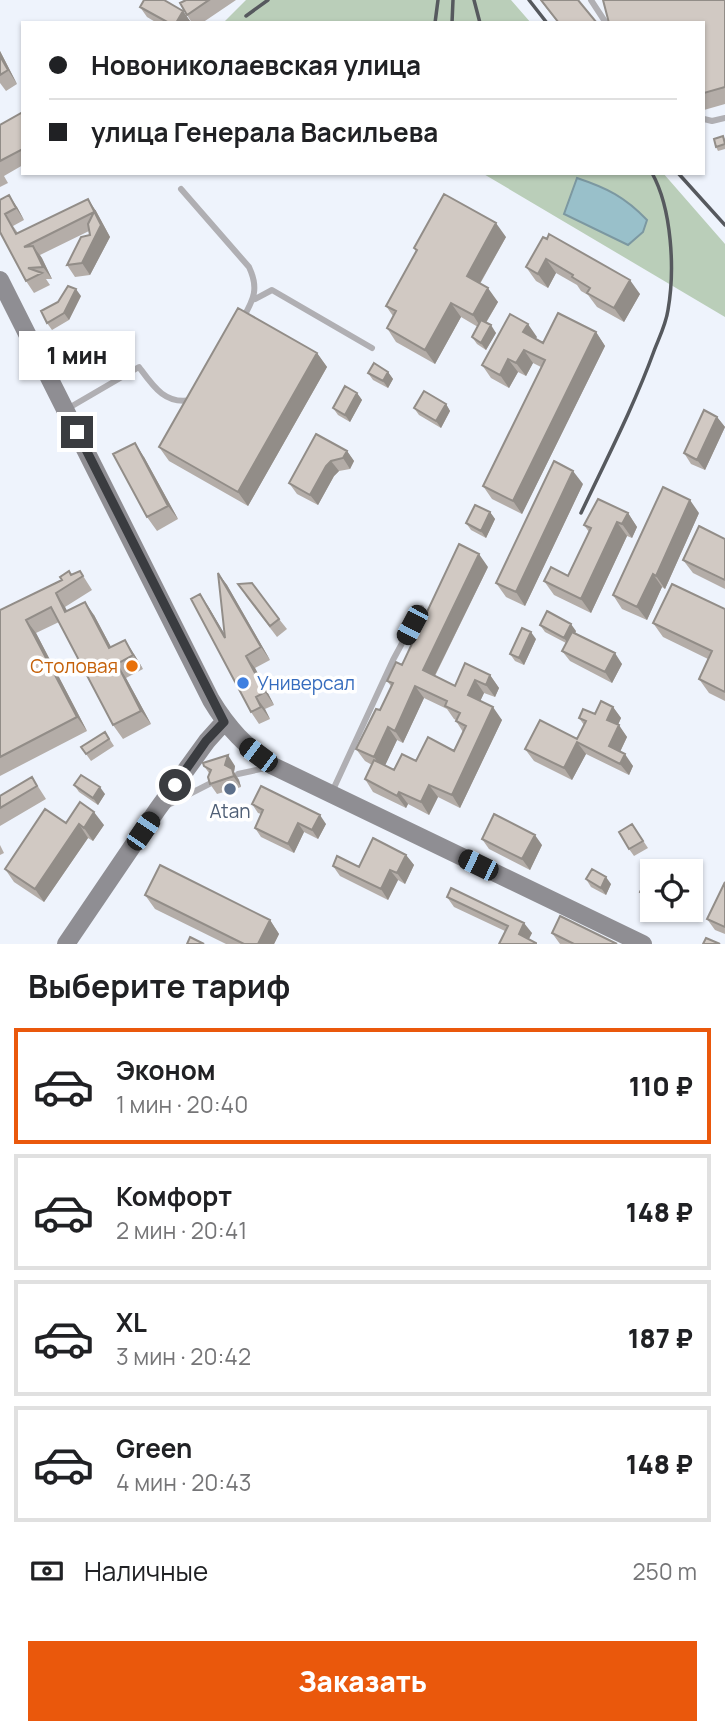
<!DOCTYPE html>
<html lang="ru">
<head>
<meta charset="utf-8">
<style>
	:root { --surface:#fff; --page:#f2f2f2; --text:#202124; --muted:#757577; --line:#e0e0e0; --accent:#ea580c }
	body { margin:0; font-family:Manrope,sans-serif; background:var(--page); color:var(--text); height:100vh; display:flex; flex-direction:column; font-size:26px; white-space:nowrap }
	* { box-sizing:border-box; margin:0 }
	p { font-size:23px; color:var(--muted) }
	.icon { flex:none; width:38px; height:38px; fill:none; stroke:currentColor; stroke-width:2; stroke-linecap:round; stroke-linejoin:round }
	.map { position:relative; height:944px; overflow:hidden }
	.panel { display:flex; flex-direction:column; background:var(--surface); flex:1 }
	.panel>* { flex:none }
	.top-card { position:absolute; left:21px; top:21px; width:684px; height:154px; border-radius:0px; box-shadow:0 2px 5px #0004; display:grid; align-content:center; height:154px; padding:0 28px; background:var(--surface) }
	.fabs { position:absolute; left:640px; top:859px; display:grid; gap:14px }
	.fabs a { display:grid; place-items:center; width:63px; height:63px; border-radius:0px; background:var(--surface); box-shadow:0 2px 5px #0004; font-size:35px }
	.end { position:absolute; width:32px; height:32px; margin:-16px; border:9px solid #3a3c40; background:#fff; box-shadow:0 0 0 4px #fff }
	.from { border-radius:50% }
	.bubble { position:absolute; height:49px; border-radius:0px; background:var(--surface); box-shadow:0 2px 5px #0004; font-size:23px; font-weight:800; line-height:49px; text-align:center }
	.car { position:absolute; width:21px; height:42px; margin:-21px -10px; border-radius:9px; box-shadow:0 0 5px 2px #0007; background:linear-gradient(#222 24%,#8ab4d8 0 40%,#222 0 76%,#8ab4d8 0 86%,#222 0) }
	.top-card b { display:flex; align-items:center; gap:24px; height:66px; font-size:26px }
	.top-card b+b { border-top:2px solid var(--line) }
	.top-card i { width:18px; height:18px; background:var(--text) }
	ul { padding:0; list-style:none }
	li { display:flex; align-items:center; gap:21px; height:116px; margin:0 14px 10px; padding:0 14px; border:4px solid var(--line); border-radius:0px }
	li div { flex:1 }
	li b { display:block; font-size:26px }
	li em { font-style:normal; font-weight:800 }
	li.current { border-color:var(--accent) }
	li>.icon { width:63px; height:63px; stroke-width:1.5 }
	h2 { padding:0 28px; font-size:32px; line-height:84px }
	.pay { display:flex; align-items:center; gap:18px; height:77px; padding:0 28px; font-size:26px }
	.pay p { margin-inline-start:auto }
	.button { display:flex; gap:14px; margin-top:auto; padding:14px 28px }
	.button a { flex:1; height:80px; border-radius:0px; background:var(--accent); color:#fff; font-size:28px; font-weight:800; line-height:80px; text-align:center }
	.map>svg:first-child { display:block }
	.green { fill:#baceb9 }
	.water { fill:#99c0ca; stroke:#7c98a1; stroke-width:2 }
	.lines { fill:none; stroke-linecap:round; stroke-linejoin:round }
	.service { stroke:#b0afb3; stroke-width:6 }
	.secondary { stroke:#8f8e93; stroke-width:18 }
	.rail { stroke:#56595e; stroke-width:3.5 }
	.wall { fill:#b4ada8; fill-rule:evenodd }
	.shaded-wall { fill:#928d88 }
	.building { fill:#d1c9c3; stroke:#928d88; stroke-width:2 }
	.route { stroke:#3a3c40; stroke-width:9 }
	.food-dot { fill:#e8710a; stroke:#fff; stroke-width:2.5 }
	.shop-dot { fill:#3f7fe0; stroke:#fff; stroke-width:2.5 }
	.service-dot { fill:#5c6f8a; stroke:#fff; stroke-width:2.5 }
	.labels { text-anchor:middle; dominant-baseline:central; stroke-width:7; stroke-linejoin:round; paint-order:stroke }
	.food-label { font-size:19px; fill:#c56008; stroke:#fff; text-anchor:end }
	.shop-label { font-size:19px; fill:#366cbe; stroke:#fff; text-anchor:start }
	.service-label { font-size:19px; fill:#4e5e75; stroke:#fff }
</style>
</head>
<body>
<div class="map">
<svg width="725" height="944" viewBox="0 0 725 944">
	<rect width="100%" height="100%" fill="#eef3fc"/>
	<path class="green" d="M246 0H511L531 23H223Z
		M482 173H663L725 244V317Z"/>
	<path class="water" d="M577 178C607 188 625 197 647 220L643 232 628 245 564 214Z"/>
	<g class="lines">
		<path class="service" d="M591 0 606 23
			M704 119 712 121 725 118
			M181 189 249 267C259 288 254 299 243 318
			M255 299 272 290 372 348
			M67 409 139 367C153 386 165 405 191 400
			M238 774 270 767
			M332 792 393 660 421 608
			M168 805 213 782"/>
		<path class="secondary" d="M0 280 211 700C229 730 245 745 273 766L643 944
			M66 944 157 810 207 741 224 722"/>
		<path class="rail" d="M474 0 480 23
			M529 0 547 23
			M246 16 268 0
			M435 23 438 0
			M452 23 453 0
			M678 173 725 225
			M581 513C606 460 634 406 654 351 659 338 666 324 668 310 675 270 672 209 652 173"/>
	</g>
	<path class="wall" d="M186 0H236L202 23H192L187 15Z
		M540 0H578L597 23H558Z
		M725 0V104L704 110V23Z
		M140 7 183 11 190 21 189 23H157L147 17Z
		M0 51 17 84 6 91 0 83Z
		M23 112V165L4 176 8 183 0 187V125Z
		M723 136 725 139V149L718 151 716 147Z
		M0 200 17 207 24 220 13 226 18 233 96 211 110 237 90 275 75 277 67 265 90 235 89 231 40 255 52 279H46L50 285 34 293 26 281 7 243Z
		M506 237 480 284 498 302 486 323 496 333 486 350 477 344 472 337 478 327 461 317 435 364 396 342 387 328 393 316 386 306 416 252 414 248Z
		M543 237 640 294 624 322 597 307 588 295 581 291 577 285 556 273 548 288 536 281 526 267Z
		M81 296 69 320 52 330 47 323 58 302Z
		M596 332 605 346 522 514 492 499 483 486 541 367 533 363 526 376 518 372 509 388 491 378 482 365 537 337 535 339 543 343Z
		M317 353 327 367 248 506 169 461 159 447Z
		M388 372 393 379 388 388 373 380 368 373Z
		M357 393 362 400 350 422 338 415 333 408Z
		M446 404 450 411 441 428 419 415 414 408Z
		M717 417 725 427 705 470 691 464 684 453Z
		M347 451 354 461 350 469 339 471 334 476 318 505 297 494 289 483Z
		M144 457 178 519 157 531 147 517Z
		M583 484 525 606 506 597 496 583Z
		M490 512 495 519 486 538 471 530 466 523Z
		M628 513 637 527 632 538 627 536 591 613 554 595 544 581 568 576 589 532 584 525Z
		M699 513 665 589 662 587 647 620 622 609 613 595Z
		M725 539V589L693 573 683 560Z
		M488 567 435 676 455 686 490 675 499 688 495 697 484 693 480 701 502 720 460 808 438 797 429 815 408 804 406 808 373 792 365 779 372 765 365 761 356 749 380 710 391 686 387 681ZM424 698 447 709 454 719 456 720V721L463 732 454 751 416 761 394 770 385 765 397 740 403 743Z
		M80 571 92 590 65 607 67 611 94 615 111 647 134 654 143 669 126 678 151 724 123 739 113 725 59 622 36 633 87 731 0 776V610Z
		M218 573 227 585 270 660 255 668 274 705 265 709 270 719 259 724 251 712 208 606 225 635Z
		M245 595 279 619 287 629 277 637Z
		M725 609V701L709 693 699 679 708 659 663 637 653 623Z
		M540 625 576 631 575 634 622 664 612 683 570 661 562 651 566 643 545 632Z
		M536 639 524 665 515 661 510 654Z
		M613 707 621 718 618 725 627 737 620 752 633 766 629 775 586 754 572 780 534 761 525 749 577 739 584 725 579 718 595 714Z
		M105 732 114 746 91 761 81 747Z
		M204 766H235L234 772 239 780 241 787 217 794 210 784 209 773Z
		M32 777 46 799 0 826V796Z
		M74 785 105 794 98 805 79 792Z
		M252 804 326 824 318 839 304 832 294 853 261 837 255 828 261 814 258 813Z
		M66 823 104 825 93 841 88 838 44 902 14 882 5 869Z
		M632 824 648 848 634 856 629 849Z
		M482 839 542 845 530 870 489 849Z
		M0 845 4 853 0 855Z
		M406 855 414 865 405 884 398 880 388 900 340 876 333 866 359 867Z
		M586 879 611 884 606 895 591 887Z
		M725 882V934L715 930 707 919Z
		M653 884V903L645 899 640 892Z
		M145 895 270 920 279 934 274 944H226L155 909Z
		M447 897 532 933 529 939 537 944H499L505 931 454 907Z
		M552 933 617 944H560Z"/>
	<path class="shaded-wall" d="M183 11 190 21 189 23H176Z
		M0 51 17 84 8 70 0 56Z
		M9 195 17 207 24 220 16 208Z
		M88 199 96 211 110 237 90 275 82 263 101 225Z
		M496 223 506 237 476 290 467 276Z
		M33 246 42 258 52 279 43 267Z
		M546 259 556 273 548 288 538 274Z
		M630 280 640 294 624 322 614 308Z
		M488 288 498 302 482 329 473 315Z
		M76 289 81 296 69 320 64 313Z
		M451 303 461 317 435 364 425 350Z
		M528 324 537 337 532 345 523 332Z
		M491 325 496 333 486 350 481 343Z
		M596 332 605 346 522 514 513 501Z
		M524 350 533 363 526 376 516 363Z
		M317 353 327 367 248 506 238 492Z
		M508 359 518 372 509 388 500 375Z
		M388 372 393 379 388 388 383 381Z
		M357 393 362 400 350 422 345 415Z
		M446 404 450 411 441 428 436 421Z
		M717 417 725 427 705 470 697 460Z
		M135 443 144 457 178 519 168 506Z
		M347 451 354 461 350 469 343 458Z
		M331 461 339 471 334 476 318 505 310 495 326 466Z
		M573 471 583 484 525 606 516 592Z
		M690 500 699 513 665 589 656 576Z
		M490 512 495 519 486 538 481 531Z
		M628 513 637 527 632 538 622 524Z
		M617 522 627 536 591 613 581 599Z
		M479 554 488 567 431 683 423 670Z
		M218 573 227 585 270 660 261 647Z
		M653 574 662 587 647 620 637 607Z
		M56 593 65 607 75 626 65 612Z
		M200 594 208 606 234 650 225 638Z
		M85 602 94 615 119 662 109 648Z
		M26 620 36 633 87 731 77 717Z
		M571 624 576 631 569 645 564 638Z
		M531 632 536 639 524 665 519 658Z
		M125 640 134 654 143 669 133 655Z
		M615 653 622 664 612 683 605 672Z
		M246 656 255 668 274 705 265 692Z
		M117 664 126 678 151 724 141 711Z
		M490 675 499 688 495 697 486 685Z
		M475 680 484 693 477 708 468 695Z
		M415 686 424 698 403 743 395 731Z
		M256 697 265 709 270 719 261 707Z
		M493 707 502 720 460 808 452 795Z
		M613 707 621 718 615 731 607 720Z
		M619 725 627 737 617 758 609 746Z
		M388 727 397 740 383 770 374 757Z
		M577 742 586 754 572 780 564 768Z
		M625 754 633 766 629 775 620 764Z
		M228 755 235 766 234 772 239 780 241 787 225 765Z
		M429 785 438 797 429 815 421 802Z
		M100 787 105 794 98 805 93 798Z
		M399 792 408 804 406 808 397 796Z
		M94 812 104 825 93 841 84 828Z
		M320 815 326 824 318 839 312 830Z
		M298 823 304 832 294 853 288 844Z
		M79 824 88 838 44 902 35 889Z
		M535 835 542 845 530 870 522 859Z
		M406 855 414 865 405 884 397 873Z
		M390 870 398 880 388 900 381 889Z
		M606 877 611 884 606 895 601 888Z
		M270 920 279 934 274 944H258Z
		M524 923 532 933 526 944 519 934Z"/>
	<path class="building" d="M144 0H164L183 11 176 23H169L140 7Z
		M186 0H209L187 15 180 3Z
		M541 0H578L597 23H559Z
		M603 0H725V87L704 93V23H609Z
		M0 56 8 70 0 75Z
		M23 112V149L0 161V125Z
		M723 136 725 144 716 147 714 139Z
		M444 194 496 223 467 276 488 288 473 315 451 303 425 350 387 328 396 311 386 306 417 250 414 248Z
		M9 195 16 208 5 214 16 234 88 199 101 225 82 263 67 265 81 237 90 235 88 224 94 212 24 247 33 246 43 267 28 268 42 273 26 281 0 232V200Z
		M549 234 630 280 614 308 587 293 590 288 572 277 573 275 546 259 538 274 526 267 543 237 547 239Z
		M68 286 76 289 64 313 47 323 41 311 58 302Z
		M238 308 317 353 238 492 159 447Z
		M558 313 596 332 513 501 483 486 545 360 524 350 516 363 508 359 500 375 482 365 510 314 528 324 523 332 543 343Z
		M481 320 491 325 481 343 472 337Z
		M374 363 388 372 383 381 368 373Z
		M345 386 357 393 345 415 333 408Z
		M424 391 446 404 436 421 414 408Z
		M704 410 717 417 697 460 684 453Z
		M316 434 347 451 343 458 331 461 326 466 310 495 289 483Z
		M135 443 168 506 147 517 113 454Z
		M554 461 573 471 516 592 496 583Z
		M663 487 690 500 656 576 653 574 637 607 613 595Z
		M598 499 628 513 622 524 617 522 581 599 544 581 551 567 568 576 591 528 584 525Z
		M475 505 490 512 481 531 466 523Z
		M699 526 725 539V580L683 560Z
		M459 544 479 554 423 670 455 686 465 663 490 675 486 685 475 680 468 695 493 707 452 795 429 785 421 802 399 792 397 796 365 779 374 760 394 770 402 754 416 761 428 737 454 751 466 726 456 721 460 713 445 706 447 701 415 686 395 731 388 727 374 757 356 749 376 709 380 710 393 683 387 681 396 662 402 665Z
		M69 571 71 575 80 571 83 576 56 593 65 612 85 602 109 648 125 640 133 655 117 664 141 711 113 725 51 607 26 620 77 717 0 757V610L62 580 60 577Z
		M218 573 261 647 246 656 265 692 256 697 261 707 251 712 191 599 200 594 225 638Z
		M252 583 279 619 270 626 238 584Z
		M672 584 725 609V692L699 679 712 651 653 623Z
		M547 611 571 624 564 638 540 625Z
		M522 628 531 632 519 658 510 654Z
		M572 632 615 653 605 672 562 651Z
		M601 701 613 707 607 720 619 725 609 746 625 754 620 764 577 742 564 768 525 749 540 720 577 739 586 721 579 718 583 709 595 714Z
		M105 732 109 739 86 754 81 747Z
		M228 755 225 765 232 769 234 776 210 784 208 777 211 770 204 766 203 763Z
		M81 775 100 787 93 798 74 785Z
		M32 777 37 786 0 808V796Z
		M261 786 320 815 312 830 298 823 288 844 255 828 263 810 252 804Z
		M80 802 94 812 84 828 79 824 35 889 5 869 45 809 66 823Z
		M494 814 535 835 522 859 482 839Z
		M632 824 643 841 629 849 619 832Z
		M373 838 406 855 397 873 390 870 381 889 333 866 337 856 359 867Z
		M160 865 270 920 258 944H244L145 895Z
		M592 869 606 877 601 888 586 879Z
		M645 881 653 884V899L640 892Z
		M725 882V927L707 919Z
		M451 888 524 923 519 934 536 943V944H499L508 926 447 897Z
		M560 916 617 944H574L552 933Z
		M190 937 204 944H187Z
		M706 938 720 944H703Z"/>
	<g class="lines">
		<path class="route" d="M77 432 224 722 206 741 175 785"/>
	</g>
	<circle class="food-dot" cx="132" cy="666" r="7"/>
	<circle class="shop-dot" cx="243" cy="683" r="7"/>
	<circle class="service-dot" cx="230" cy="789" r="7"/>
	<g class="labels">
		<g class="food-label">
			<text x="118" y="666">Столовая</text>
		</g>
		<g class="shop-label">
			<text x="257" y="683">Универсал</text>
		</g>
		<g class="service-label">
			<text x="230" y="811">Atan</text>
		</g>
	</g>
</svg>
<div class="fabs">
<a><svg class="icon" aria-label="locate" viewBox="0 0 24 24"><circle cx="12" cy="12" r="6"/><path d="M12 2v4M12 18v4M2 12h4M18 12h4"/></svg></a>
</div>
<i class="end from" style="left:175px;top:785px"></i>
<i class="end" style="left:77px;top:432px"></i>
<div class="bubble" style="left:19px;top:331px;width:116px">1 мин</div>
<i class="car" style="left:412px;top:625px;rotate:208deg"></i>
<i class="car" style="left:258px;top:755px;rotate:307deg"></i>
<i class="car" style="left:143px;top:831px;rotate:34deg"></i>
<i class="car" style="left:478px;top:865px;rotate:296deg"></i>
<div class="top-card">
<b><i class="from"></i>Новониколаевская улица</b>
<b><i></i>улица Генерала Васильева</b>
</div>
</div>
<section class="panel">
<h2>Выберите тариф</h2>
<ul>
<li class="current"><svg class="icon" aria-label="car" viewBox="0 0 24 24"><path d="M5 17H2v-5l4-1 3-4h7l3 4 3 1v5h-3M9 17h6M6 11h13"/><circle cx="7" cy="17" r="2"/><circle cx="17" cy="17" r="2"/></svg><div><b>Эконом</b><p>1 мин · 20:40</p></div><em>110 ₽</em></li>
<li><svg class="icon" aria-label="car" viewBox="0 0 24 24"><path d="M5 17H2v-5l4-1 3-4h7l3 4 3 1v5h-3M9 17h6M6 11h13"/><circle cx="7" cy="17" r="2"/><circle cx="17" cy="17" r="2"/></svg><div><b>Комфорт</b><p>2 мин · 20:41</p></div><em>148 ₽</em></li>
<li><svg class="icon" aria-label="car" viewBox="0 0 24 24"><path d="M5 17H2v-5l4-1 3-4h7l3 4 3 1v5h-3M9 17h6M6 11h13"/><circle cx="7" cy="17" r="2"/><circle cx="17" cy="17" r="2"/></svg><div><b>XL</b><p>3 мин · 20:42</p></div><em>187 ₽</em></li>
<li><svg class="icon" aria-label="car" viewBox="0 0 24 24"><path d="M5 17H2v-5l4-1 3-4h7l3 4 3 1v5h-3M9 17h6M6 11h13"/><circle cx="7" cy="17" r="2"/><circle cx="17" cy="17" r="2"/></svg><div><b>Green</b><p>4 мин · 20:43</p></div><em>148 ₽</em></li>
</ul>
<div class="pay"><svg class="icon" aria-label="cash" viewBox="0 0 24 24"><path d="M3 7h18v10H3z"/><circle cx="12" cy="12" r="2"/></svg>Наличные<p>250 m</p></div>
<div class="button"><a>Заказать</a></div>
</section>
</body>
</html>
